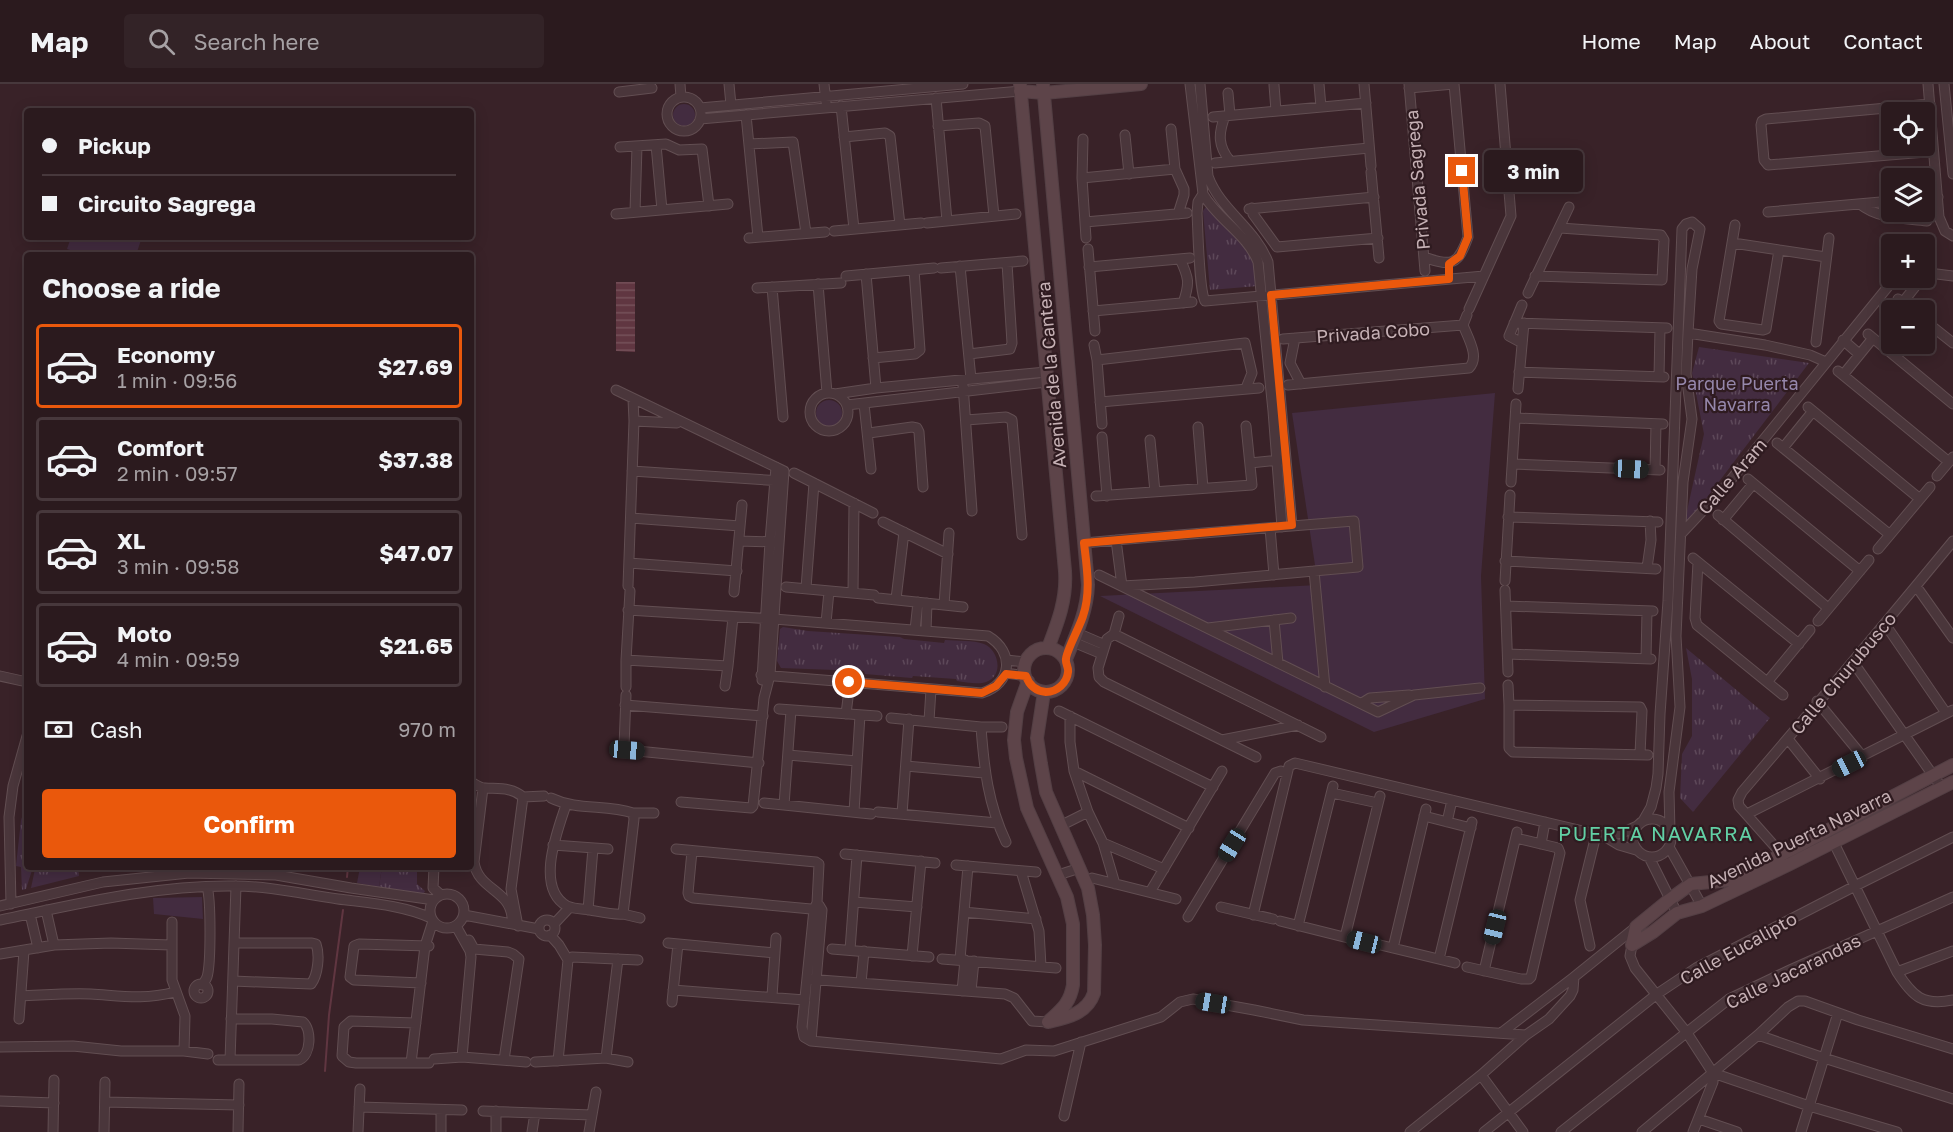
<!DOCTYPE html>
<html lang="en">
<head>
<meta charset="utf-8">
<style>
	:root { --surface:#2b1a1e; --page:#332327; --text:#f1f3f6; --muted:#a6a1a4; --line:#47383c; --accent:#ea580c }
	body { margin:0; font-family:"Golos Text",sans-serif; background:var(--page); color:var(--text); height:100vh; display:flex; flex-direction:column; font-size:22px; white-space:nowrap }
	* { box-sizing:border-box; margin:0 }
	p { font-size:20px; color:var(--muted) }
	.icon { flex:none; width:33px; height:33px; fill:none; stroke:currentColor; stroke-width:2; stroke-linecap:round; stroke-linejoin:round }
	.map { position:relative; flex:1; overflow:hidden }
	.details { position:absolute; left:24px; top:168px; width:450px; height:618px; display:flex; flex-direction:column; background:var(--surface); border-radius:6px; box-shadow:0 3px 15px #0003,0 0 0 2px var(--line) }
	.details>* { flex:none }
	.top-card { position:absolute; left:24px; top:24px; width:450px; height:132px; border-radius:6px; box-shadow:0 3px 15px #0003,0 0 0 2px var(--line); display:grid; align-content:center; height:132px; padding:0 18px; background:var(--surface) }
	.fabs { position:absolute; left:1881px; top:18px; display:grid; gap:12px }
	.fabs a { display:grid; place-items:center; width:54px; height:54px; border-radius:6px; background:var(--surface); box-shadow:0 3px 15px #0003,0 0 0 2px var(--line); font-size:30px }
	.end { position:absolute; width:27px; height:27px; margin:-14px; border:8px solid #ea580c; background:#fff; box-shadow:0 0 0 3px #fff }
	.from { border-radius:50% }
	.bubble { position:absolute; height:42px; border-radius:6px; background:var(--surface); box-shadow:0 3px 15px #0003,0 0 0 2px var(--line); font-size:20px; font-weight:700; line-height:42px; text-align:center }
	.car { position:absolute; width:18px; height:36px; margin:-18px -9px; border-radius:8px; box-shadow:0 0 4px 2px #0007; background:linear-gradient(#222 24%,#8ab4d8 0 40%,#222 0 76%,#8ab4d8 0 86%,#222 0) }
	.top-card b { display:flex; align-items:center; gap:21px; height:57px; font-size:22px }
	.top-card b+b { border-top:2px solid var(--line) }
	.top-card i { width:15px; height:15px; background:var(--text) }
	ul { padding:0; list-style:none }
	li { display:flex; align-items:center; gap:18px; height:84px; margin:0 12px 9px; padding:0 6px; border:3px solid var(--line); border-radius:6px }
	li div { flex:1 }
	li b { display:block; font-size:22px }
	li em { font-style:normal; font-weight:700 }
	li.active { border-color:var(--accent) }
	li>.icon { width:54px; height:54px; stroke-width:1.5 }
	h2 { padding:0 18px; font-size:27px; line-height:72px }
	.pay { display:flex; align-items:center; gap:15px; height:66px; padding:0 18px; font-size:22px }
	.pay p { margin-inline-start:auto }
	.cta { display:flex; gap:12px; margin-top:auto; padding:12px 18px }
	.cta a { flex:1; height:69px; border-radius:6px; background:var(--accent); color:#fff; font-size:24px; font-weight:700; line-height:69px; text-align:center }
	header { display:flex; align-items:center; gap:36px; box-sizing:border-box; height:84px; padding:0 30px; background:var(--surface); border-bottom:2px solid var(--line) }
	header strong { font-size:28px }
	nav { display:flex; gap:33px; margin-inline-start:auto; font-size:21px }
	.search { width:420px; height:54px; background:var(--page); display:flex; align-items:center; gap:15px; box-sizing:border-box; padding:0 21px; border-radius:6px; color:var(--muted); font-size:22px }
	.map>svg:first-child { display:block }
	.grass { fill:#432c40 }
	.park { fill:url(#park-tufts) }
	.water { fill:url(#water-rules) }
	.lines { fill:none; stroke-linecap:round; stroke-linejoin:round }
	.stream { stroke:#603641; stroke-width:2 }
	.street-casing { stroke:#624e52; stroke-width:11 }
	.secondary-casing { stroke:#533f44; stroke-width:14 }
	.street { stroke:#4a363b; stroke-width:9 }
	.secondary { stroke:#5d4449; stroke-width:12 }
	.route { stroke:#ea580c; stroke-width:8 }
	.labels { text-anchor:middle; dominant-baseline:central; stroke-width:4.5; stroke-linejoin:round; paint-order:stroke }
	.street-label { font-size:18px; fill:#c6b1b5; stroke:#2f1b20 }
	.park-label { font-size:18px; fill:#9587ab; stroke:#2f1b20 }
	.neighbourhood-label { font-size:20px; letter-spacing:1.5px; fill:#62d0a5; stroke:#2f1b20 }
</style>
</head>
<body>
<header>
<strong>Map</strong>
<div class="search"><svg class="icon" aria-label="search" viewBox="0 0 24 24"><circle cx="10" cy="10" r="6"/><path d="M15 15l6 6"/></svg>Search here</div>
<nav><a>Home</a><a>Map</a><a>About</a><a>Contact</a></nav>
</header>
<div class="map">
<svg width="1953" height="1048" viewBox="0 0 1953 1048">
	<defs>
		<pattern id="park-tufts" width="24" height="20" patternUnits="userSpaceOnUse" patternTransform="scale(1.5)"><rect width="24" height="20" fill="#432c40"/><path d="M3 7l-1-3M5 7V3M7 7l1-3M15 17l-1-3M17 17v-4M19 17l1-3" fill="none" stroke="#5d4859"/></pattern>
		<pattern id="water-rules" width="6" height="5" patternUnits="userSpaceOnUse" patternTransform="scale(1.5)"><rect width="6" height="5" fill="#603641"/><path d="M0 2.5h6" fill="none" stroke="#75515a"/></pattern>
	</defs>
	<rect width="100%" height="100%" fill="#392228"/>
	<path class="grass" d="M673 31a11 11 0 1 1 22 0a11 11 0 1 1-22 0Z
		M71 153H142L136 171H85L67 165Z
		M1495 309 1481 492 1485 615 1374 648 1100 512 1318 501 1292 329Z
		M816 329a13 13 0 1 1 26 0a13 13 0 1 1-26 0Z
		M360 783H382L379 803 357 799Z
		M202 813 203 835 154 830 153 814Z"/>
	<path class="park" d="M1207 123 1244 160 1254 178 1258 202 1210 206 1203 127 1205 124Z
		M1699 263 1809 279 1683 445 1704 350 1692 289Z
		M783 543 808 547 900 553 904 555 944 559 945 556C957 557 973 556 984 560 999 566 1004 592 986 598 978 601 966 598 957 597L956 595 913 592 912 594 865 590 864 587 781 584 777 577 780 545Z
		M1686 564 1770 634 1693 728 1680 714 1682 670 1692 652V595Z
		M26 721 27 783H33L26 805 22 806 21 783 16 782 21 736Z
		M40 783H70L78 785 79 792 31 804 35 785Z
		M382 783H417V800L425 807 423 811 402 808 379 803Z"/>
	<path class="water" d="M616 198H635V268L616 267Z"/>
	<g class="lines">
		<path class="stream" d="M347 793 348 783
			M325 987 329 931 343 826"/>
		<g class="street-casing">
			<path id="street" d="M680 0 681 13
				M729 0 731 21
				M824 0 826 18
				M1190 0 1203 110C1218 136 1247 150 1258 178L1273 327 1282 443
				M1200 0 1208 92C1220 126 1255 144 1268 178L1292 441
				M1319 0 1321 23
				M1364 0 1371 82
				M1409 0 1425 187
				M1928 0 1939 133 1945 147 1953 152
				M1944 0 1953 90
				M1274 1 1276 27
				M1409 4 1454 0
				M619 8 652 4
				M1228 9 1230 31
				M667 30a17 17 0 1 1 34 0a17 17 0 1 1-34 0Z
				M936 14 947 137
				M841 22 854 145
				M700 24 963 0
				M746 31 758 153
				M1225 32C1218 50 1218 62 1230 77
				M1213 33 1366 19
				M700 35 1020 7
				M938 42 979 39 985 42 994 132
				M1171 45 1175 85 1184 105V111L1178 130
				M1125 51 1129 90
				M844 53 885 49 890 52 900 141
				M1083 55 1082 94 1086 154
				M749 60 793 58 806 149
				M656 61 662 126
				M620 63 666 60 679 66 702 65 709 122
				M1926 68 1768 81 1764 76 1761 41 1762 37 1766 35 1930 20
				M1215 79 1369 64
				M1371 88 1379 174
				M1082 94 1175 85
				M1203 110 1198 118 1197 129C1198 146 1199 206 1205 217L1484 192
				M1924 115 1938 113
				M1860 120C1878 135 1905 134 1927 137
				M1252 124 1253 130 1277 163 1378 154
				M1249 125 1374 113
				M635 128 637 62
				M1768 128 1892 117
				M616 130 728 120
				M1085 138 1187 129
				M927 139 1016 130
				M1735 141 1719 237 1721 240 1763 246 1766 245 1779 166
				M834 147 921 139
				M749 154 825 148
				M1733 159 1826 173
				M1088 165 1095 247
				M1424 173C1452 183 1458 181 1468 153L1454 0
				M1180 175C1189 194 1190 199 1183 219
				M960 182 971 295
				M1089 183 1190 174
				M941 184 1023 177
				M866 190 876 304
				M1924 191 1929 189 1953 192
				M846 192 934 184
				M1535 192 1662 196 1664 156 1661 151 1560 144
				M1902 194 1914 203
				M818 200 827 309
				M772 203 783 333
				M757 204 841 199
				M1528 209 1569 123
				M1898 215 1913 226
				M1903 218 1922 194
				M1522 221 1509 252 1522 259
				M1469 225 1511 132 1500 0
				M1093 227 1192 218
				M1924 236 1953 259
				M1514 239 1667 244
				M1688 249 1765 261 1810 271 1826 278
				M1868 250 1953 320
				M1295 254 1290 279 1301 300
				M1283 255 1463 241
				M1843 256 1859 270
				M1816 258 1829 154
				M1094 261 1097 276 1102 340
				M969 270 1010 265 1012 259 1007 179
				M873 274 915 270 920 266 914 186
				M1097 276 1245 259 1252 289 1246 304
				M1838 287 1949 378
				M1519 288 1664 293
				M1843 291 1873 254
				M1659 293 1660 244
				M963 301 972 427
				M1288 301 1469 284C1480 273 1468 254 1463 241L1467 231
				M1518 305 1524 239
				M616 306 784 387 770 591 764 614 753 722 751 724 681 718
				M810 328a19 19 0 1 1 38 0a19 19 0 1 1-38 0Z
				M835 310 876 304 1046 288
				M1100 318 1259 304
				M864 320 871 385
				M847 321 1047 298
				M1808 323 1920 415
				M1516 334 1663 340
				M966 336 1006 333 1012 336 1022 451
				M634 337 677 339
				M1198 343 1203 404
				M869 349 912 343 917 344 919 348 923 403
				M1102 353 1107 412
				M1150 356 1155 408
				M1777 359 1889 450
				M1783 364 1813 327
				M1250 379 1280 376
				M1513 380 1660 386
				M1655 386 1656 340
				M632 387 782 397
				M794 389 873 429
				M1937 392 1953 373
				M1748 395 1860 487
				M1511 398 1516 320
				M1096 412 1252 401 1246 342
				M1718 431 1828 524
				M1508 433 1658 438
				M631 434 740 442
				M1723 436 1753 400
				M883 438 948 470
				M1270 444 1274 491
				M1681 450 1725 403 1895 194
				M739 457 776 458
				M1085 459 1116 456 1354 437 1358 483 1195 498 1122 502 1116 456
				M1878 465 1930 403
				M1693 474 1799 560
				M1505 477 1656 485
				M1698 478 1695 534 1697 541 1783 611
				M629 479 737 487
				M1647 484 1651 456 1650 437
				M1314 487 1325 603
				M1099 491 1378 628 1414 611 1480 604
				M1505 497 1510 411
				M628 502 634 337 633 315
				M1916 502 1953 554
				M786 503 874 511
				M806 504 814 399
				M1505 506 1508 588
				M734 508 742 421
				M853 509 854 419
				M878 514 963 523
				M896 515 904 448
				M944 521 949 449
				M1506 522 1653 527
				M628 526 774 535 988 552C1015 568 1012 600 982 609L761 591
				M1119 532 1114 550 1107 555 1098 584 1099 593 1104 598 1256 673
				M1274 536 1278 579
				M1818 537 1869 476
				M826 539 829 507
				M1885 540 1946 629
				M1208 544 1291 534
				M915 546 918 518
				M926 547 927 519
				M1077 549 1105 561
				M1114 550 1321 653
				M1073 558 1102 570
				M1508 570 1651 575
				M1646 575 1647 527
				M626 576 630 507
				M1007 576 1026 578
				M1853 578 1942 704
				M1006 589 1026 592
				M0 592 27 598
				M762 596 770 457 776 383
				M1768 597 1810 546
				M1508 601 1509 621
				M725 602 728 582
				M626 603V576L728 582 733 533
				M626 611 624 663 627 666 759 679
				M1817 617 1863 673
				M1362 619 1370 614 1409 611
				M625 621 763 632
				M779 625 877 632
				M791 626 784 721 871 730
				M1059 627 1213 703
				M846 630 850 598
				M1070 632V658L1074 687 1088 728 1103 759 1115 800
				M891 634 981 643H1002
				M929 637 931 605
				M981 643C984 684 988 720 1006 758
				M1788 655 1820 695
				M1222 656 1298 641
				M1640 670 1642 627 1640 623 1509 621V664L1513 668 1648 671
				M788 671 857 677
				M906 682 984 689
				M1074 687 1189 744
				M471 698C475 700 480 704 485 704 498 705 512 703 523 713L511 805 518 842
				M483 704 474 778C478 806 509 805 512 833
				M1332 709 1378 719
				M523 713 544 712
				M551 714C578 727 605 720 633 729L634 735 623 830C613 831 601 828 590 826 583 825 574 825 567 822 535 804 557 748 566 721
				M764 719 784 721
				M854 728 860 631
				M878 728 997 739
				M633 729H654
				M902 730 909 635
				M1747 730 1953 626
				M1424 732 1471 744
				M1633 754a19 19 0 1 1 38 0a19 19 0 1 1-38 0Z
				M1643 737 1651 723 1656 704 1658 690 1660 630 1668 517 1682 145 1686 140 1692 138 1700 145 1692 185 1688 249 1686 290 1692 335 1683 398 1676 552 1680 623 1669 708 1670 747
				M1447 738 1452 716
				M1060 742 1088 728
				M1604 752 1622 749 1637 742
				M1833 757 1897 888C1913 913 1923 922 1953 916
				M1103 759 1164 785
				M1541 760 1545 738
				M553 761 608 765
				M1669 763 1702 822
				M676 765 816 778 819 780 817 819 814 825 802 943 804 953 811 957 1001 975 1026 966 1054 967 1161 933 1180 918 1193 915 1254 926 1303 936 1526 951
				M692 767 688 809 689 812 693 814 822 826
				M845 770 935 779
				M1649 773 1677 829
				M1786 775 1739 722 1738 716 1742 708C1813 625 1884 541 1953 457
				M956 781 1036 788
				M434 783 433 804 441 811
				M1021 787 1039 847 1041 882
				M1058 791 1080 784
				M1092 794 1176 815
				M1150 808 1222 687
				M430 827a17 17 0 1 1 34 0a17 17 0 1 1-34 0Z
				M854 818 917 823
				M11 820 9 733 13 702 27 652
				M0 822 103 798 189 789 276 791 351 804 434 816
				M1221 823 1273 835
				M46 826 54 861
				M588 826 593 764
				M964 828 1036 835
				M30 830 38 864
				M623 830 640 834
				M464 831 539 845
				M1253 831 1289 682 1295 679 1604 752 1619 761 1636 766
				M1188 833 1275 689 1281 687 1287 690
				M0 836C77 820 154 801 234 802 269 802 303 810 338 815 369 819 403 821 431 834
				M539 844a8 8 0 1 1 16 0a8 8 0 1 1-16 0Z
				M1280 837 1364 858
				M172 838V896L185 932 184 967
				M554 840 570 823
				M456 842 470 867 471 873 462 973 526 978
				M1298 842 1333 702
				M550 851 559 861 568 876 558 977
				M1345 853 1380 712
				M469 856 474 865 508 868 513 870 519 875 504 976
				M668 859 775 869
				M1372 859 1455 879
				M1632 861 1630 872 1635 884 1687 949 1713 989V998L1693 1048
				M1590 862 1580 816 1596 751
				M1393 864 1426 725
				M832 865 929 873
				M850 866 857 771
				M0 870 54 861 111 859 171 861
				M912 872 921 777
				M942 875 1056 884
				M960 875 968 782
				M1439 875 1472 738
				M568 876 572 873 638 876
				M1467 883 1521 895H1529L1531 893 1560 769 1558 764 1516 754
				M1484 887 1517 748
				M1897 888 1953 867
				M807 895 1005 910 1014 914 1032 937 1048 938
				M233 897 311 900C318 891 320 871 316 860L312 859H234
				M421 899 354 896 350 893 354 862 359 860 429 862
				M861 899 864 867
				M194 907a7 7 0 1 1 14 0a7 7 0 1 1-14 0Z
				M202 901C204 898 206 896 207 893 211 880 211 815 207 803
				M673 906 805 916
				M962 907 965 876
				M971 907 974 877
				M21 912C45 911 68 909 91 910 123 912 143 916 175 908
				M772 912 776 854
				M672 918 678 860
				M19 935 24 867
				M416 939 351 937 344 943 342 972 349 978 356 979H429
				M1501 949 1574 893
				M1758 951 1824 974 1953 1015
				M811 957 822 826 819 821
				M0 963 73 962 121 967H184L208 970
				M606 974 618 875
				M434 975 462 973
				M218 976H299C311 971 312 946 303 938L272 935H231
				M230 976 236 802
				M535 978 606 974 628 978
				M411 979 425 862 433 837
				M1713 989 1809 1022 1897 1048
				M1481 991 1523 1048
				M0 1017 54 1019
				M105 1018 239 1021
				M359 1023 462 1026
				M483 1027 592 1031
				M1064 1032 1081 958
				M1699 1035 1737 1048
				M53 1048 54 996
				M104 1048 105 998
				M238 1048 239 1000
				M358 1048 360 1005
				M441 1048V1026
				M496 1048V1027
				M532 1048 535 1029
				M589 1048 596 1008
				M1410 1048 1481 991 1526 951 1549 935 1570 912 1573 906 1574 893 1636 843
				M1484 1048 1657 910 1696 884 1855 802 1953 753
				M1561 1048 1729 915 1792 885 1953 813
				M1642 1048 1758 951 1788 923 1798 917H1805L1858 936 1953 965
				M1801 1048 1838 929"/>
		</g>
		<g class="secondary-casing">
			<path id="secondary" d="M1020 0 1065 487C1067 515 1058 538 1048 564
				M1043 0 1088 501C1087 528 1076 551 1066 575
				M1020 7 1044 9 1141 0
				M1024 586a22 22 0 1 1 44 0a22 22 0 1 1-44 0Z
				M1028 597 1017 628 1014 656 1016 674 1027 724 1067 813 1073 840V901C1070 919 1062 925 1049 937
				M1044 608 1037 654 1041 680 1046 708 1088 804 1093 831 1095 861 1094 909C1087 930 1066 934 1048 938
				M1632 861 1636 843 1669 816 1691 800 1730 796 1752 786 1953 681
				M1632 861 1653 848 1677 829 1702 822 1790 780 1953 698"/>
		</g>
		<use href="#street" class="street"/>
		<use href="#secondary" class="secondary"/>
	</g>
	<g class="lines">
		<path class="route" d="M849 598 982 609 996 602 1006 590 1026 592C1029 601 1036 607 1046 608 1057 608 1067 599 1068 588 1069 584 1065 579 1066 575 1066 568 1080 542 1083 532 1091 508 1087 484 1084 459L1292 441 1271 211 1449 195V180L1460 172 1468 153 1462 87"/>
	</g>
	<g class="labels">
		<g class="street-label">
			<text transform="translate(1417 96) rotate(-95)">Privada Sagrega</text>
			<text transform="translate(1373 248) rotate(-4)">Privada Cobo</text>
			<text transform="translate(1051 291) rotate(-95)">Avenida de la Cantera</text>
			<text transform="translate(1732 392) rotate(-49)">Calle Aram</text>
			<text transform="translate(1843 589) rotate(-50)">Calle Churubusco</text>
			<text transform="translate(1799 754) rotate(-26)">Avenida Puerta Navarra</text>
			<text transform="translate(1738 864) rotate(-29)">Calle Eucalipto</text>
			<text transform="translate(1793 887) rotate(-26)">Calle Jacarandas</text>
		</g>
		<g class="park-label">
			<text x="1737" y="299">Parque Puerta<tspan x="1737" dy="21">Navarra</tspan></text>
		</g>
		<g class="neighbourhood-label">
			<text x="1656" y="749">PUERTA NAVARRA</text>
		</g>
	</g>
</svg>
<div class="fabs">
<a><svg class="icon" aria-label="locate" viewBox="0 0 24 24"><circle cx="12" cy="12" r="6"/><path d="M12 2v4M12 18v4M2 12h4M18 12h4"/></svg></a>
<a><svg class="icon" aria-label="layers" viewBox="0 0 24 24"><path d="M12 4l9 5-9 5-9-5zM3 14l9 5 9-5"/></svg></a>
<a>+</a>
<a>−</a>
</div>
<i class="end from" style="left:849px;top:598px"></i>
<i class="end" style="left:1462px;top:87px"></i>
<div class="bubble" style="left:1484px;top:66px;width:99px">3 min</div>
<i class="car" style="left:1631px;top:385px;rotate:93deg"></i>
<i class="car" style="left:627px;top:666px;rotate:95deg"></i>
<i class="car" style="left:1849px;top:680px;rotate:243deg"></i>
<i class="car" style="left:1232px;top:761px;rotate:212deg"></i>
<i class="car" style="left:1495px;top:843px;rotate:194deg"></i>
<i class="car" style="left:1364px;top:858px;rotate:284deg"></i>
<i class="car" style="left:1213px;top:919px;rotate:279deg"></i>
<div class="top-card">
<b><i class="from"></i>Pickup</b>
<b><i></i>Circuito Sagrega</b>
</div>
<section class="details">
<h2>Choose a ride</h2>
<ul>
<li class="active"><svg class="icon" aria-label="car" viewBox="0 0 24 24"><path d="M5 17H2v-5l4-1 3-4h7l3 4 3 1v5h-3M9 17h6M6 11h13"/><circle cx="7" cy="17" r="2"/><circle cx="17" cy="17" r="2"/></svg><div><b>Economy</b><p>1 min · 09:56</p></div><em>$27.69</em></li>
<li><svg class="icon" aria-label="car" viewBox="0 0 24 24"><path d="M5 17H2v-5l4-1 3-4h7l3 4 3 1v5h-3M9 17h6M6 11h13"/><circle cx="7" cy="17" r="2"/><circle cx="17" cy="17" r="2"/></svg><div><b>Comfort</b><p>2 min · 09:57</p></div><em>$37.38</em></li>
<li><svg class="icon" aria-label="car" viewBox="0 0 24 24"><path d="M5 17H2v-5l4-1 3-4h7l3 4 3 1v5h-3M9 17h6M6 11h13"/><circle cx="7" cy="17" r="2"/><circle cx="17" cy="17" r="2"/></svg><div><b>XL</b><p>3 min · 09:58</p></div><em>$47.07</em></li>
<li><svg class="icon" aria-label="car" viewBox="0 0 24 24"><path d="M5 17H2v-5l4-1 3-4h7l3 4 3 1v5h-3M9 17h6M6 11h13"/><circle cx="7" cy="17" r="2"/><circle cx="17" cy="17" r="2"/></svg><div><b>Moto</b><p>4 min · 09:59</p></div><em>$21.65</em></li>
</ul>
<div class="pay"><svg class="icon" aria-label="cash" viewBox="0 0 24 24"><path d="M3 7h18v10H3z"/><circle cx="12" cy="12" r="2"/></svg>Cash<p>970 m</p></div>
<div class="cta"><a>Confirm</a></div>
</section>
</div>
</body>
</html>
